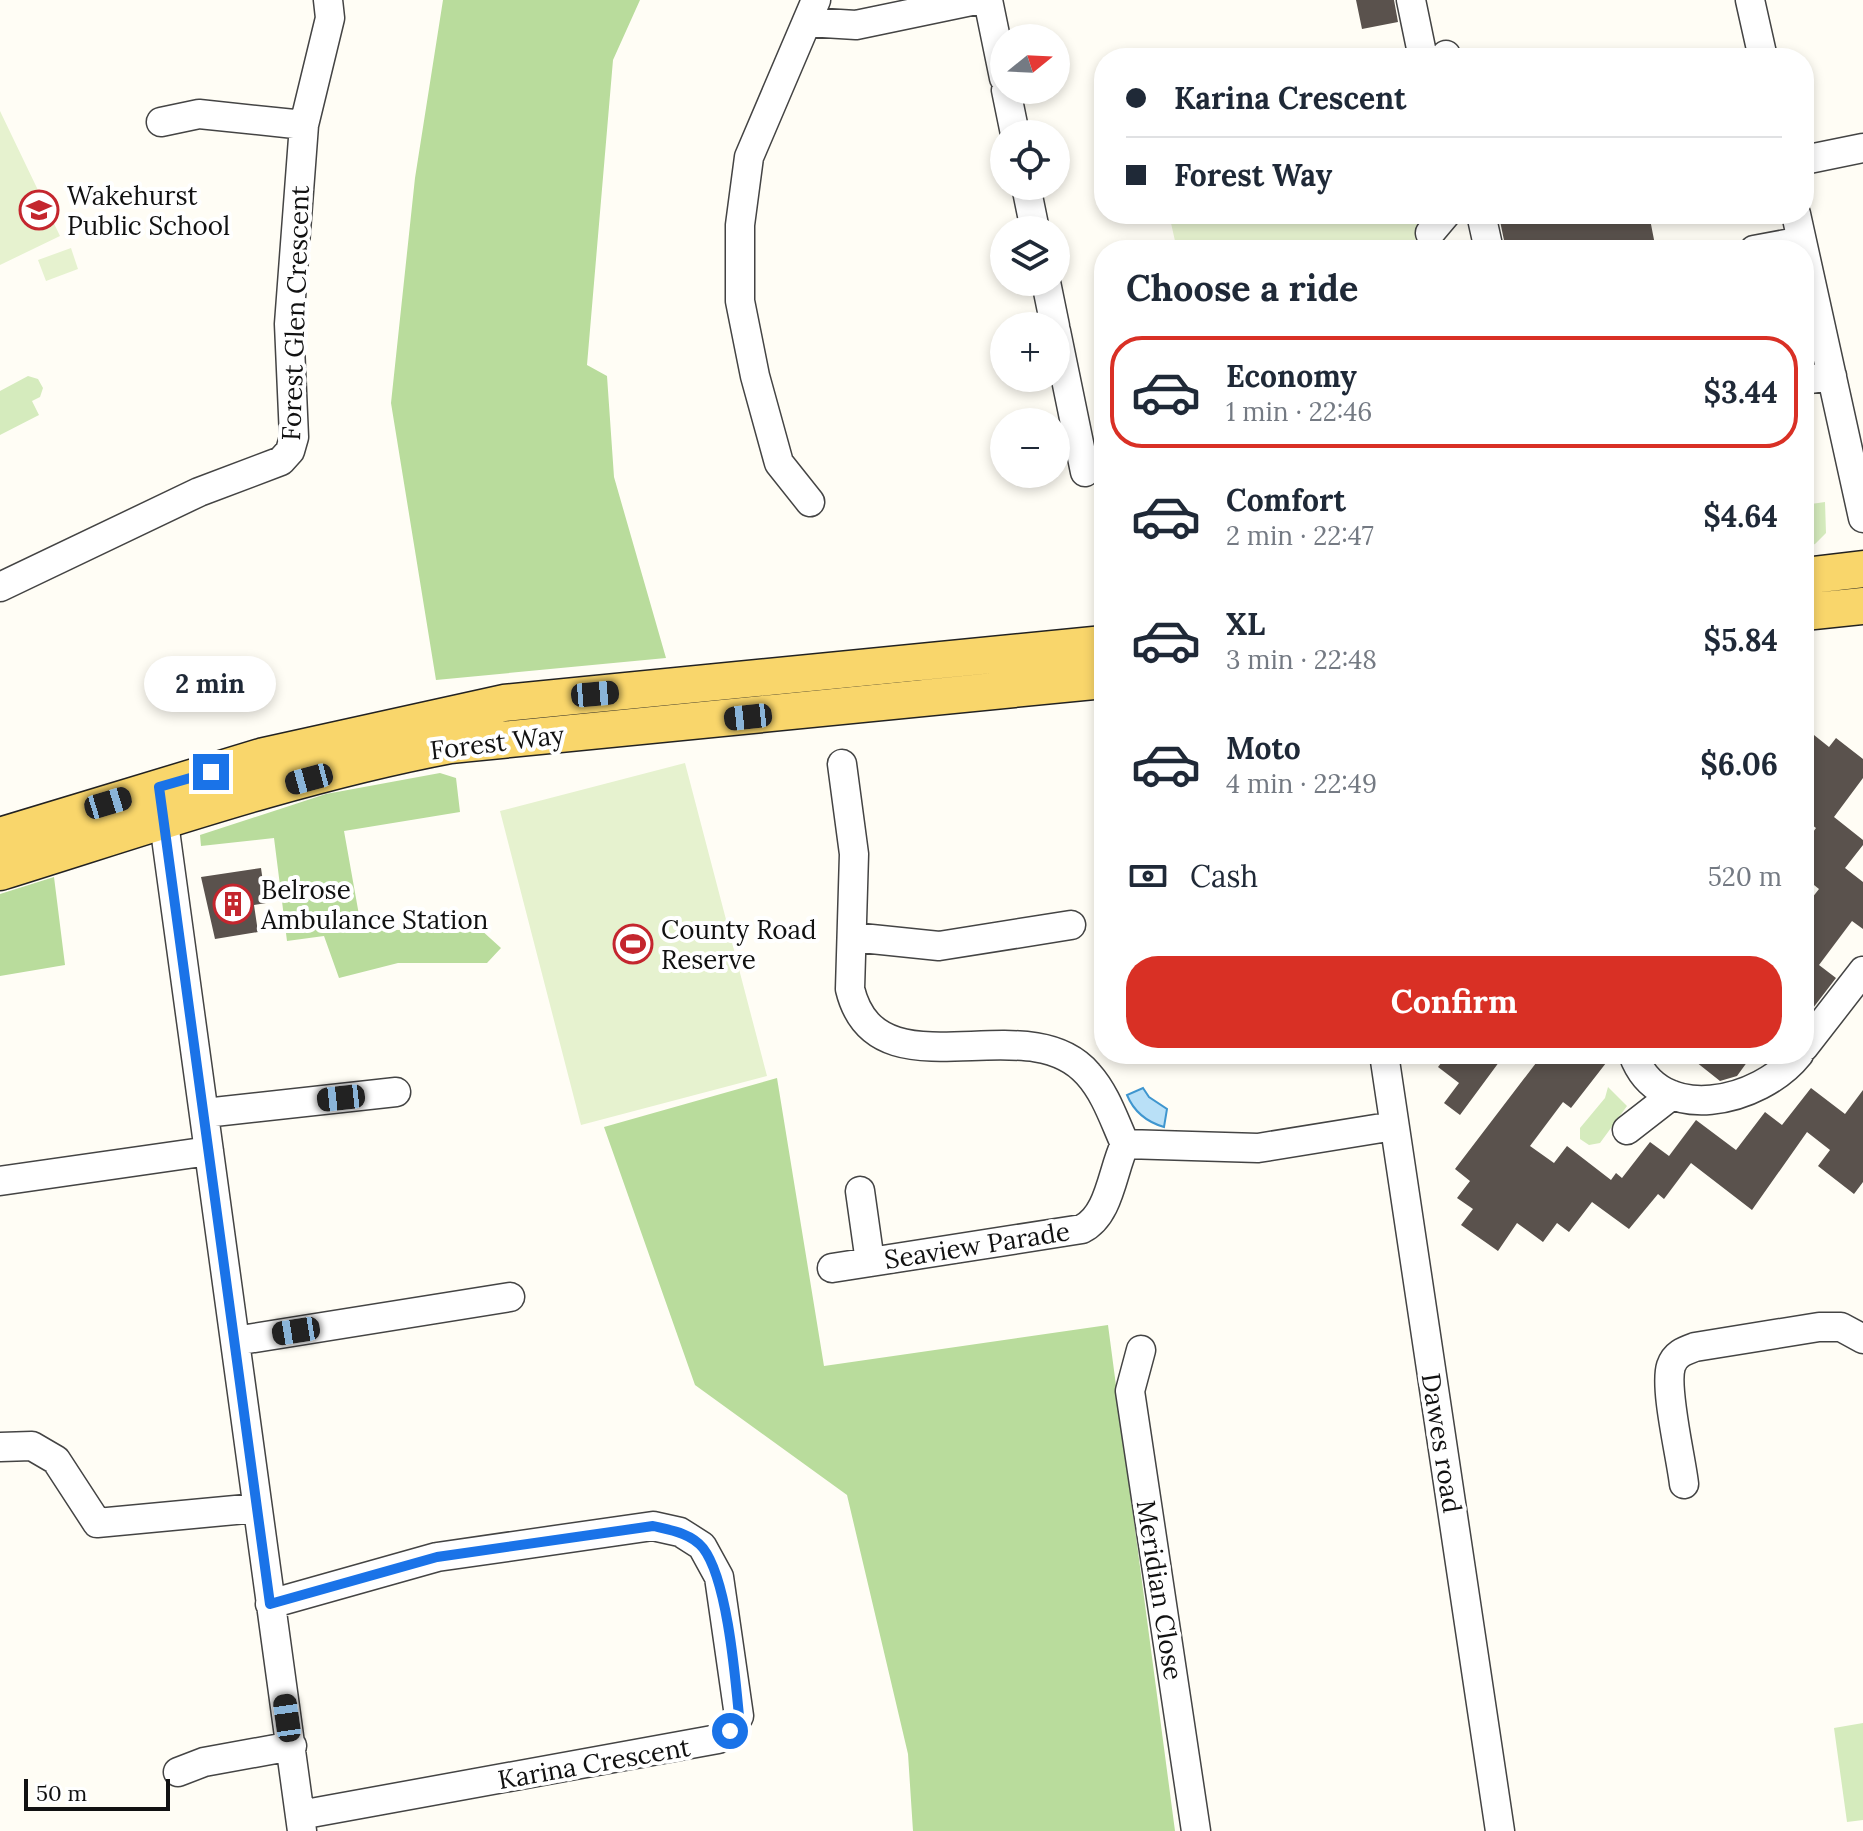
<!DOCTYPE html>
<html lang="en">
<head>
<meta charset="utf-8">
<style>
	:root { --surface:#fff; --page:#f6f6f7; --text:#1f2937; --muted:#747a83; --line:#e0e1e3; --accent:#d93025 }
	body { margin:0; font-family:Lora,serif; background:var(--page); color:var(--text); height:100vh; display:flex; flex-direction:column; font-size:30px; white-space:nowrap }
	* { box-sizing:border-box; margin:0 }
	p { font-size:26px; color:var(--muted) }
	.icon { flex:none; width:44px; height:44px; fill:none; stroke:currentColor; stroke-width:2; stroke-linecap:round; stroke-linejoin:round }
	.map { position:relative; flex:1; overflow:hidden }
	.details { position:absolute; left:1094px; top:240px; width:720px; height:824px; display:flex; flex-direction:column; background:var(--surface); border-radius:32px; box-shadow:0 4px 12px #0003 }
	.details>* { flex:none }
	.banner { position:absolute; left:1094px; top:48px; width:720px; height:176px; border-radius:32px; box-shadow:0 4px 12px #0003; display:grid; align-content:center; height:176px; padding:0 32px; background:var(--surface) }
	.needle { width:52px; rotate:72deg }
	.controls { position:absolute; left:990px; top:24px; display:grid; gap:16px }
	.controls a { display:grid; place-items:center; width:80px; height:80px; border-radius:50%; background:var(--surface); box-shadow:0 4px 12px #0003; font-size:40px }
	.scale { position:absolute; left:24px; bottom:20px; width:146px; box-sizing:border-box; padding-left:8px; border:4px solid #111; border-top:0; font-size:22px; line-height:28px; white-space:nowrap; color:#111; -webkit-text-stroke:6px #fff; paint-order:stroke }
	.end { position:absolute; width:36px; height:36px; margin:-18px; border:10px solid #1a73e8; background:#fff; box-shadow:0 0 0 4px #fff }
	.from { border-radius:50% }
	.bubble { position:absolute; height:56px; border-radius:28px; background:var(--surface); box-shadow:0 4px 12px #0003; font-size:26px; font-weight:800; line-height:56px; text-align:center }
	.car { position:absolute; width:24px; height:48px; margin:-24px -12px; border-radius:10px; box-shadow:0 0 6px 2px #0007; background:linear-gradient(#222 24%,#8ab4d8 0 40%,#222 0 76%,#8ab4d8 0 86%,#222 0) }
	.banner b { display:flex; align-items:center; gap:28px; height:76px; font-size:30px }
	.banner b+b { border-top:2px solid var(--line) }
	.banner i { width:20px; height:20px; background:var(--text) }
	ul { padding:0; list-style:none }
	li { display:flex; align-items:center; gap:24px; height:112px; margin:0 16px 12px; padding:0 16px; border:4px solid transparent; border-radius:32px }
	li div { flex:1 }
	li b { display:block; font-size:30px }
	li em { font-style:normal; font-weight:800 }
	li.active { border-color:var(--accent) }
	li>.icon { width:72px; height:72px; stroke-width:1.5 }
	h2 { padding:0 32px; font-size:36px; line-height:96px }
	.pay { display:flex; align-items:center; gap:20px; height:88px; padding:0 32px; font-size:30px }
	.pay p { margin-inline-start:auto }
	.button { display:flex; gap:16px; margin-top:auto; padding:16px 32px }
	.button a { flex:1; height:92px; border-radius:32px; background:var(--accent); color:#fff; font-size:32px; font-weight:800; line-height:92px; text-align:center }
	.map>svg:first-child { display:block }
	.green { fill:#d5ebbd }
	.forest { fill:#b9dc9c }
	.pitch { fill:#e6f2cf }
	.water { fill:#b9e0f7; stroke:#3f96cf; stroke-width:2 }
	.building { fill:#5a524d }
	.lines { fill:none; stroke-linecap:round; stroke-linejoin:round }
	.minor-casing { stroke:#444; stroke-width:31 }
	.major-casing { stroke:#222; stroke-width:39 }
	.minor { stroke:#fff; stroke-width:28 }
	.major { stroke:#f9d66b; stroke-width:36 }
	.route { stroke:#1a73e8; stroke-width:10 }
	.labels { text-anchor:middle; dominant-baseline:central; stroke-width:8; stroke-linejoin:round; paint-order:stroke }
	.poi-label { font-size:26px; fill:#111; stroke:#fff; text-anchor:start }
	.street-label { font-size:26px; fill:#111; stroke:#fff }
</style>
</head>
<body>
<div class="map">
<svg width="1863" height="1831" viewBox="0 0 1863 1831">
	<rect width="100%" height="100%" fill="#fffdf5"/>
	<path class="green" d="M28 376 38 379 43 388 40 397 32 401 39 415 0 435V391Z
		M1825 502 1826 533 1815 544 1804 548V505Z
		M1608 1087 1627 1106 1600 1143 1589 1145 1580 1139V1128L1605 1098Z
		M1863 1723V1820L1847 1822 1834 1728Z"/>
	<path class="forest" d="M443 0H640L613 60 587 365 607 376 614 477 666 658 436 680 391 403 415 178Z
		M440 773 456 778 460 812 344 831 359 915 394 930 480 929 501 948 487 963H398L339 978 324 936 287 941 274 838 201 846 200 835 326 794Z
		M54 877 65 965 0 976V894Z
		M777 1078 824 1366 1108 1325 1175 1831H913L908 1754 847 1495 695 1385 604 1127Z"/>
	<path class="pitch" d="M0 111 60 236 0 265Z
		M1169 214H1440L1447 250H1177Z
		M71 248 78 269 46 281 38 260Z
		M685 763 767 1076 581 1125 500 811Z"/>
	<path class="water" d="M1143 1088 1149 1097 1167 1109 1164 1127C1147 1122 1134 1112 1127 1095Z"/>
	<path class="building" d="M1356 0H1394L1398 22 1362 29Z
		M1532 214H1649L1656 250H1506L1500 221Z
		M1804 727 1829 747 1836 738 1863 759V778L1834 817 1863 840V845L1845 868 1863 882V929L1852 921 1819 965 1836 978 1813 1008 1804 1001V908L1819 889 1804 877V844L1816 828 1804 819Z
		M261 868 266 903 254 905 258 932 215 939 201 877Z
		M1448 1054H1505L1460 1115 1444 1103 1459 1083 1438 1067Z
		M1524 1054H1613L1571 1108 1563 1102 1530 1146 1554 1163 1567 1146 1611 1180 1616 1173 1622 1178 1650 1142 1669 1156 1696 1120 1736 1150 1765 1112 1782 1125 1811 1088 1845 1114 1863 1090V1182L1854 1194 1818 1166 1830 1150 1807 1132 1752 1210 1691 1163 1664 1199 1658 1194 1629 1229 1592 1202 1569 1232 1557 1223 1543 1242 1517 1223 1498 1251 1461 1225 1473 1209 1457 1198 1470 1181 1455 1169 1536 1063Z
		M1686 1054H1753L1737 1076 1720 1081Z"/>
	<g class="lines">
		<g class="minor-casing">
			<path id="minor" d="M988 0 1004 78
				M1411 0 1423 58
				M1750 0 1763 58
				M807 22 856 25 976 0
				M1446 55V58
				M1006 90 1015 134
				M161 122 199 114 304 125
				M1804 160 1863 148
				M1026 186 1035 230
				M1481 214 1489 250
				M1796 214 1863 518
				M1430 233 1446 214
				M1754 250 1802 241
				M1046 282 1055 326
				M1056 331 1085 472
				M1804 380 1832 376
				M810 502 779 463 755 376 740 301V225L749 157 816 0
				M0 587 199 492 281 461 290 451 294 437 289 324 304 125 330 18 328 0
				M161 801 302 1831
				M852 937 939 946 1071 925
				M1804 1047 1863 971
				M1384 1054 1500 1831
				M1633 1054C1659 1127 1760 1103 1799 1054
				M205 1113 396 1092
				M1627 1130 1672 1095
				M1125 1144 1258 1148 1394 1126
				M0 1181 209 1151
				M860 1191 870 1262
				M832 1268 1082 1229C1110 1215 1112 1171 1125 1144 1114 1120 1106 1094 1088 1074 1027 1003 877 1100 850 989L854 854 842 764
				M235 1341 510 1297
				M1141 1350 1130 1391 1196 1831
				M0 1447 32 1446 56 1460 97 1523 257 1508
				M1684 1484C1681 1457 1664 1388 1671 1366 1675 1354 1684 1351 1695 1347L1819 1327H1841L1863 1339
				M270 1604 437 1557 653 1526 680 1532 702 1546 719 1577 739 1716 730 1731 718 1739 300 1815
				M178 1772 204 1762 292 1746"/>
		</g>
		<g class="major-casing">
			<path id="major" d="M1804 576 1863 569
				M1804 612 1863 606
				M0 836 264 756 504 703 1104 644
				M0 872C148 826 297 774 450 745L1104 680"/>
		</g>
		<use href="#minor" class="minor"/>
		<use href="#major" class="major"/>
	</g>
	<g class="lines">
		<path class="route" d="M211 772 159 787 270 1604 437 1557 653 1526C670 1530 691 1533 703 1548 727 1579 735 1674 739 1716L730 1731"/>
	</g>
	<defs>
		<g id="school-ring" transform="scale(2)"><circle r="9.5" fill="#fff" stroke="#c4262e" stroke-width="1.5"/><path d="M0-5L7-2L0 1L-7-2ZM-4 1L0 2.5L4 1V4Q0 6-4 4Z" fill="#c4262e"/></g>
		<g id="building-ring" transform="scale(2)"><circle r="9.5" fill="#fff" stroke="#c4262e" stroke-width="1.5"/><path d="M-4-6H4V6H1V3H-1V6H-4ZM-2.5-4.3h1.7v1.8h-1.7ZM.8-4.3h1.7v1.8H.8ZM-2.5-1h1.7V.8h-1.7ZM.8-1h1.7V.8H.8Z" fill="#c4262e"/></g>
		<g id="stadium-ring" transform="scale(2)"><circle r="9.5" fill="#fff" stroke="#c4262e" stroke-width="1.5"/><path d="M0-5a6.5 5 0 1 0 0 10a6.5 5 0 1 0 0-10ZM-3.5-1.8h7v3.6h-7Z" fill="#c4262e"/></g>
	</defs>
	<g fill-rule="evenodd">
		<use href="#school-ring" x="39" y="210"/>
		<use href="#building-ring" x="233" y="904"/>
		<use href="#stadium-ring" x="633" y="944"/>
	</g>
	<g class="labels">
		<g class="poi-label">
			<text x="67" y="195">Wakehurst<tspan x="67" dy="30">Public School</tspan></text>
			<text x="261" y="889">Belrose<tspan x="261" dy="30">Ambulance Station</tspan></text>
			<text x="661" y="929">County Road<tspan x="661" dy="30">Reserve</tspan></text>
		</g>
		<g class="street-label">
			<text transform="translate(295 313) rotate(-88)">Forest Glen Crescent</text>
			<text transform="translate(497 742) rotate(-7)">Forest Way</text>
			<text transform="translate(977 1245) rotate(-9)">Seaview Parade</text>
			<text transform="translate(1442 1443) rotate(81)">Dawes road</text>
			<text transform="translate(1160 1590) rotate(81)">Meridian Close</text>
			<text transform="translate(594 1763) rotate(-10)">Karina Crescent</text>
		</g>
	</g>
</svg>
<div class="controls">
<a><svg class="needle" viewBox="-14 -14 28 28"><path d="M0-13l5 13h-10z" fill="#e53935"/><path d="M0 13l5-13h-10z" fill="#747a83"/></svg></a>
<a><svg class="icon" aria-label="locate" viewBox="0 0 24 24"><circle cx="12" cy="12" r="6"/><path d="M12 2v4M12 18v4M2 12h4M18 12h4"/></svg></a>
<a><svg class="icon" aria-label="layers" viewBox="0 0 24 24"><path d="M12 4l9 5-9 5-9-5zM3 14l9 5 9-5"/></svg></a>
<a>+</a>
<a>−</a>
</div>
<div class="scale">50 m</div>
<i class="end from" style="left:730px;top:1731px"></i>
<i class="end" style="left:211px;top:772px"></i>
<div class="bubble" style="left:144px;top:656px;width:132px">2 min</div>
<i class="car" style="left:595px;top:694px;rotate:85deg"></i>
<i class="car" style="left:748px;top:717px;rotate:264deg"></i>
<i class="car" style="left:309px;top:779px;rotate:255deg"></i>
<i class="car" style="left:108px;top:803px;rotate:73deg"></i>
<i class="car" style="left:341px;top:1098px;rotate:264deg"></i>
<i class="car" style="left:296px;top:1331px;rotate:261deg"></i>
<i class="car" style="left:287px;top:1718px;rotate:352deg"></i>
<div class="banner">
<b><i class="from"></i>Karina Crescent</b>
<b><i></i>Forest Way</b>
</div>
<section class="details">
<h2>Choose a ride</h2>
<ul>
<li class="active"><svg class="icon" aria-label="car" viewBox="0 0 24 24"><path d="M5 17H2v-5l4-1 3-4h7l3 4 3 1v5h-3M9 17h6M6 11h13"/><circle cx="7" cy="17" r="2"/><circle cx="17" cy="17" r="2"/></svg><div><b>Economy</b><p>1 min · 22:46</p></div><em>$3.44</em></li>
<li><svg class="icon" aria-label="car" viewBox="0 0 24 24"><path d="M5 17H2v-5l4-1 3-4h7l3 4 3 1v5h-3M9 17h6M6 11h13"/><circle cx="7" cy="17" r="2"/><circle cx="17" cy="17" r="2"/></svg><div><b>Comfort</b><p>2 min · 22:47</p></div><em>$4.64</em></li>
<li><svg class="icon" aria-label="car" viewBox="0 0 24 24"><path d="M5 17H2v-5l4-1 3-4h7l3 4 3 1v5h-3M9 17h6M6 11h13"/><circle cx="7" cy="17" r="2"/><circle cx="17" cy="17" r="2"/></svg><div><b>XL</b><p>3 min · 22:48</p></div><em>$5.84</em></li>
<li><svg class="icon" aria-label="car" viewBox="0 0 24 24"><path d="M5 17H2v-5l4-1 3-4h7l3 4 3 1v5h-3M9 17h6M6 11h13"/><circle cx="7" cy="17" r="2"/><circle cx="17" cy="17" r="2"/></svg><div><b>Moto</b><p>4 min · 22:49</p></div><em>$6.06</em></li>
</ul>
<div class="pay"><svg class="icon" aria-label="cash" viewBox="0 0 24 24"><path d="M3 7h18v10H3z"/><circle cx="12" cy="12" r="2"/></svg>Cash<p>520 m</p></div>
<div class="button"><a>Confirm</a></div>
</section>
</div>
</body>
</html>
